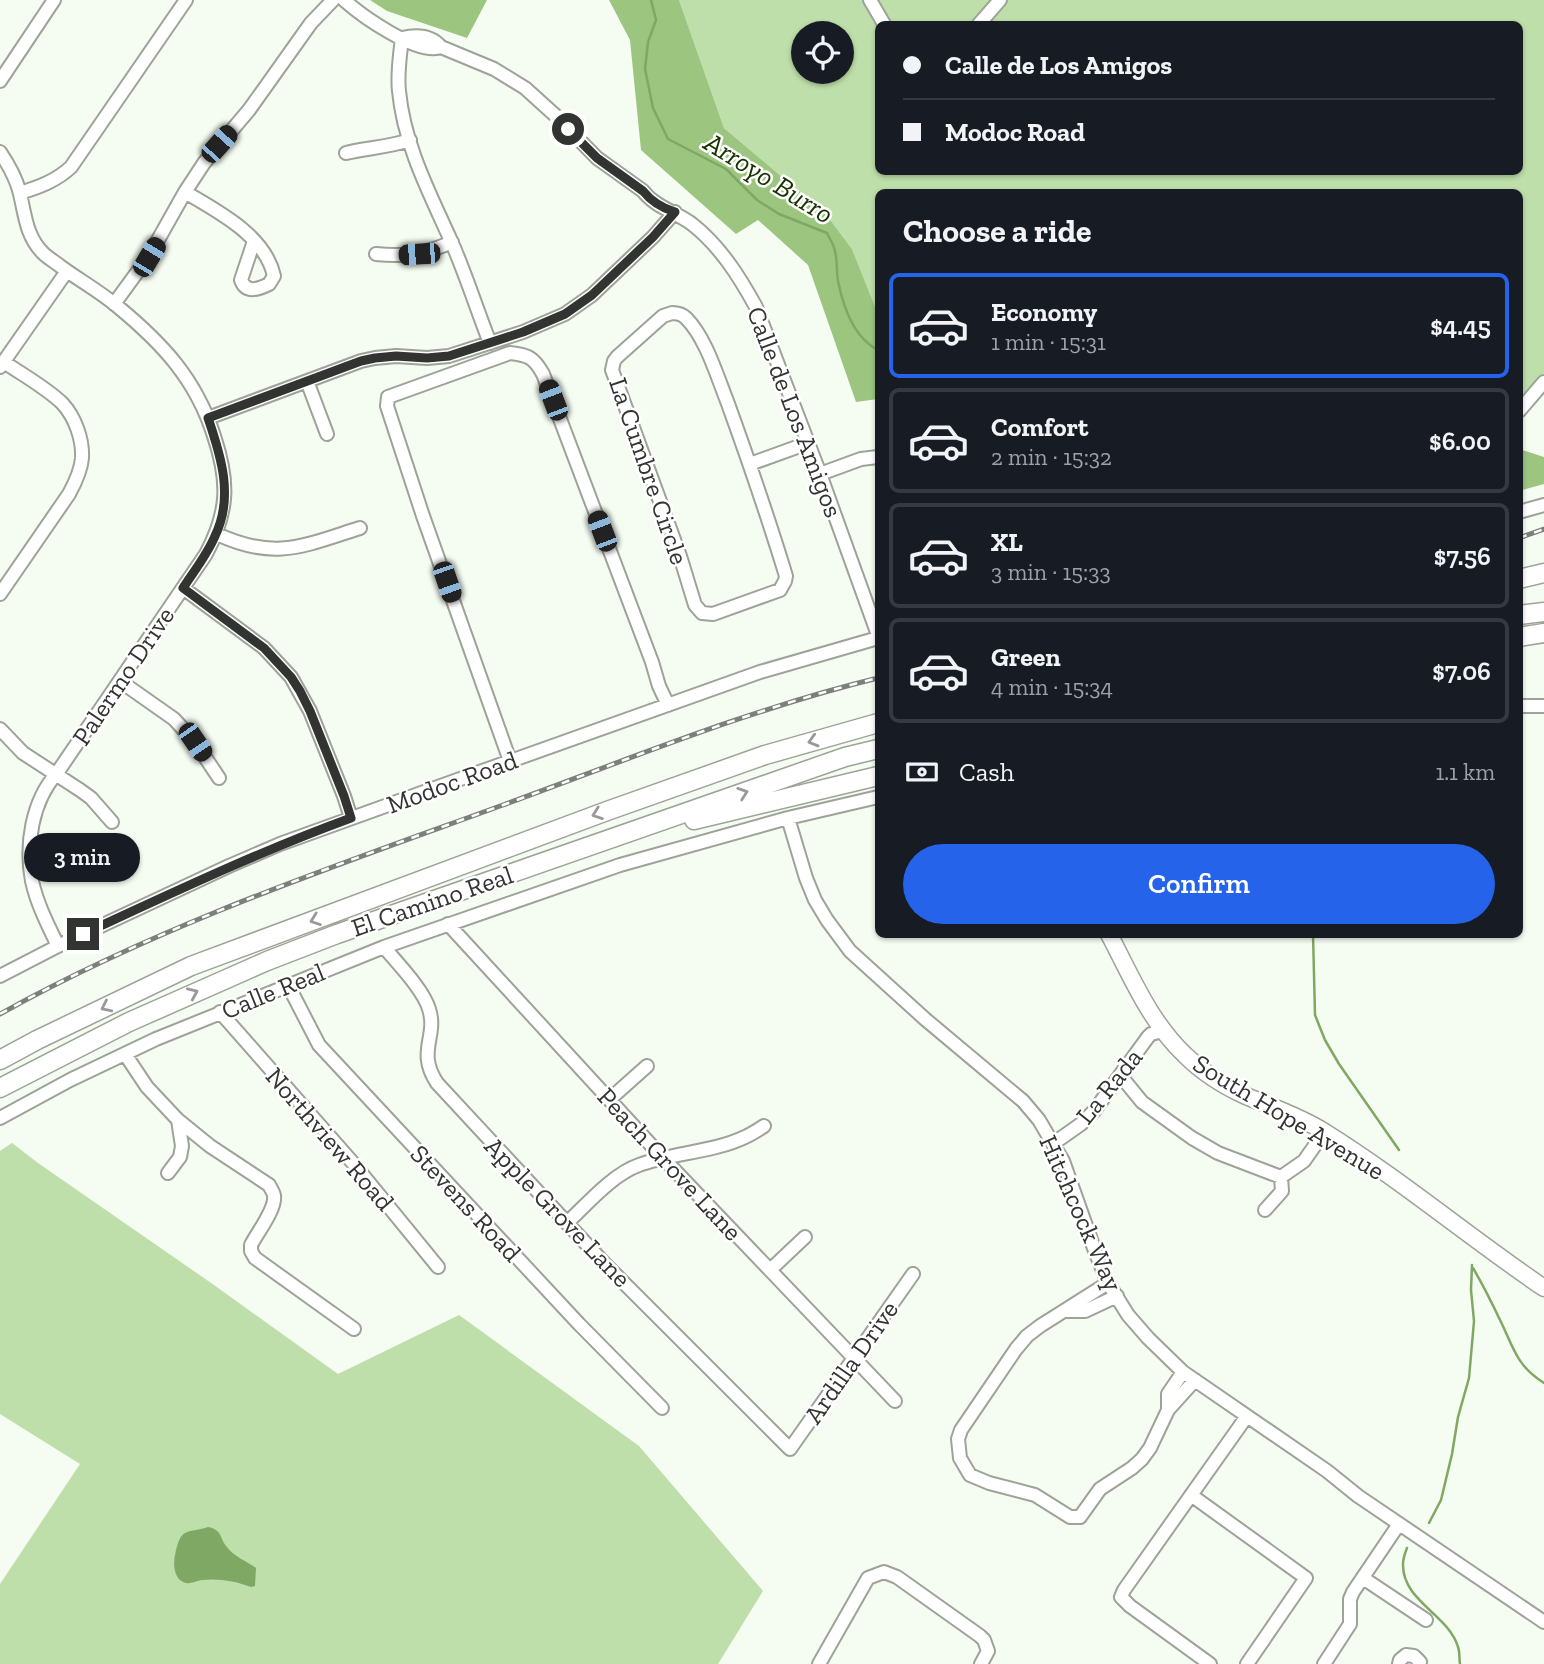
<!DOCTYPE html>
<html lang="en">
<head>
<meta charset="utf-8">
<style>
	:root { --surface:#171b24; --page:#242831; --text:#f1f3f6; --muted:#9ea1a6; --line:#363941; --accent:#2563eb }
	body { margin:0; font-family:"Zilla Slab",serif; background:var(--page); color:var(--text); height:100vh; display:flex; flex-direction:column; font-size:26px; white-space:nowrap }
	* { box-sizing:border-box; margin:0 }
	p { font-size:23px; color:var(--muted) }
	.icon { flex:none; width:38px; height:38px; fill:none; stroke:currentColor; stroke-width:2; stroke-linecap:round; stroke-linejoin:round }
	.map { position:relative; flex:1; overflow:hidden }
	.panel { position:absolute; left:875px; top:189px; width:648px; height:749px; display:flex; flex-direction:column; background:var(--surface); border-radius:10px; box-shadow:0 2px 5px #0004 }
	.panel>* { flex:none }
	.hud { position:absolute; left:875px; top:21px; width:648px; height:154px; border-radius:10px; box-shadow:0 2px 5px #0004; display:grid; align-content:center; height:154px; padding:0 28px; background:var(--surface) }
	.buttons { position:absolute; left:791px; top:21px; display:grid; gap:14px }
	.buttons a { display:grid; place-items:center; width:63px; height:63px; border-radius:50%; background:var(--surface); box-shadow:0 2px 5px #0004; font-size:35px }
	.end { position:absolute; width:32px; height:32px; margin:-16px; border:9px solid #313430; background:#fff; box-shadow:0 0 0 4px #fff }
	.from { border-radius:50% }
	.bubble { position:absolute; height:49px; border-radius:24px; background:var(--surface); box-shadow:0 2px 5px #0004; font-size:23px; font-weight:600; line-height:49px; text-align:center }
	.car { position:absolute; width:21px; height:42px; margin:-21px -10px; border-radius:9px; box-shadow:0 0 5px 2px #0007; background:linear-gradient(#222 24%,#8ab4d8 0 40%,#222 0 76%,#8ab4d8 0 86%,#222 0) }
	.hud b { display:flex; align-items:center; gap:24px; height:66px; font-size:26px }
	.hud b+b { border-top:2px solid var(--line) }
	.hud i { width:18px; height:18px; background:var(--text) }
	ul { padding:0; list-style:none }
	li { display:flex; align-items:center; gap:21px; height:105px; margin:0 14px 10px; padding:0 14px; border:4px solid var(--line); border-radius:10px }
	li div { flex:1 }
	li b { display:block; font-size:26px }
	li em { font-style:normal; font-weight:600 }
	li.on { border-color:var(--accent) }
	li>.icon { width:63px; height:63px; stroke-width:1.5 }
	h2 { padding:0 28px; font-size:32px; line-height:84px }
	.pay { display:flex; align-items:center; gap:18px; height:77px; padding:0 28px; font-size:26px }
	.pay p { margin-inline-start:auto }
	.action { display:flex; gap:14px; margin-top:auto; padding:14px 28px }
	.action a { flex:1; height:80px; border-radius:42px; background:var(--accent); color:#fff; font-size:28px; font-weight:600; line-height:80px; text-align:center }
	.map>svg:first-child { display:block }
	.green { fill:#bedfa9; fill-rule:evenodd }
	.forest { fill:#9cc680 }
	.water { fill:#7fa864 }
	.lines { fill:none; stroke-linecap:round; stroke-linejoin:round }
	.stream { stroke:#7fa864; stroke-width:2.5 }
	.minor-casing { stroke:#9da399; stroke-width:16 }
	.major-casing { stroke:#9da399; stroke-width:19 }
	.highway-casing { stroke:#9da399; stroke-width:21 }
	.minor { stroke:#fff; stroke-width:12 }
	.major { stroke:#fff; stroke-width:16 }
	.highway { stroke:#fff; stroke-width:18 }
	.rail-casing { stroke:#7c807a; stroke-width:5 }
	.rail { stroke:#fff; stroke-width:2.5; stroke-dasharray:8; stroke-linecap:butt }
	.oneway { stroke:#989a98 }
	.route { stroke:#313430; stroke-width:9 }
	.labels { text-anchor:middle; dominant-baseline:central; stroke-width:5; stroke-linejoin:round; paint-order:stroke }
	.street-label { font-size:26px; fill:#313430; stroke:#fff }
	.water-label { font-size:28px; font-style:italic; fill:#173100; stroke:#fff }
</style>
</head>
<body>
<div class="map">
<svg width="1544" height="1664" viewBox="0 0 1544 1664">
	<rect width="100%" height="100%" fill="#f5fcf1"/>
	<path class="green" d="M679 0H1544V373L1519 403V192H878V314L852 249 825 213 724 128ZM878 24H1519V172H878ZM803 33H842V72H803Z
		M12 1143 38 1163 214 1285 338 1374 459 1315 639 1446 763 1591 718 1664H0V1584L80 1464 0 1414V1151Z"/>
	<path class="forest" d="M370 0H487L467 38 387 11Z
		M609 0H679L724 128 825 213 852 249 878 314V399L856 402 808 265 758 220 736 234 641 150 630 40Z
		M1519 449 1544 457V484L1519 491Z"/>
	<path class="water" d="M208 1527C223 1530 219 1538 227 1547 233 1556 248 1562 256 1568L255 1586 251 1587C236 1581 218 1578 202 1580 196 1581 191 1584 186 1583 174 1580 173 1565 175 1555 181 1526 186 1534 208 1527Z"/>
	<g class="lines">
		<path class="stream" d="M651 0 656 20 648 42 645 69 653 108 668 139 726 169 757 200 779 214 827 233C829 238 833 243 834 248 838 258 836 270 838 281 843 306 854 338 878 350
			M1313 934 1315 1015 1325 1040 1339 1064 1399 1150
			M1473 1268C1483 1285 1492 1303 1501 1322 1514 1349 1517 1366 1544 1383
			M1429 1523 1441 1500 1452 1454 1458 1417 1469 1378 1474 1321 1471 1290 1472 1265
			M1407 1548C1405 1553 1403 1559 1403 1564 1402 1601 1449 1615 1458 1647 1460 1652 1459 1659 1460 1664"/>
		<g class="minor-casing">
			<path id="minor" d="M344 0C362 16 418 56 441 47
				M870 0 884 24
				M979 24 1000 0
				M402 38C415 35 431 35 441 47L494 69 525 88 556 116 597 158 643 191C655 207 676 212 692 224 720 246 739 276 756 307L820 474 878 635
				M402 38C400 55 397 74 399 91 404 145 430 194 452 243 466 275 477 310 490 343
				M0 81 54 0
				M0 152C8 164 15 176 19 190 25 212 25 235 43 253 48 258 55 262 60 266 79 280 99 291 117 306 162 343 196 379 214 436 229 481 229 511 206 554L57 773C32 801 25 845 32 881 37 904 48 925 58 946
				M346 153C367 148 389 147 410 140
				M185 192C217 211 265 235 274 276L269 284C259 289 246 294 241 280L254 241
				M20 193C39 187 56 181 71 167L186 0
				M376 254C405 257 425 254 452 242
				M114 304 149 256 185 192 204 163 249 110 311 23 333 0
				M672 313C678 313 682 314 686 318 706 338 717 376 727 401 748 459 768 517 786 576L785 581 780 590 713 614 702 613 695 605 680 556 612 370 614 361 617 357 663 316Z
				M0 367 67 271
				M307 381 327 434
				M1519 411 1544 382
				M208 418 361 361 375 358 396 356 427 358 449 356 523 332 565 314 592 295 653 237 675 212
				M750 464 808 443
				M820 474 861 459 878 457
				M1519 512 1544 505
				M217 534C275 561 303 546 360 528
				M183 588 264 648 291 677 310 711 344 796 351 818
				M0 594 69 494C75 483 81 471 82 458 83 439 75 417 62 403 45 387 23 375 4 362
				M120 681 174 719 195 742 219 778
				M1519 706H1544
				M0 729 23 753 80 790 91 798 112 822
				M510 761 423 516 387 406 388 397 510 353C529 355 534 358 543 374L652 662 659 686 668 705
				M788 818 806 878 815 900 827 920 850 951 925 1019 1023 1101 1039 1120 1063 1161 1095 1251 1108 1283 1128 1315 1148 1338 1183 1372 1327 1471 1358 1496 1544 1622
				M448 924 662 1157 895 1401
				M384 947C397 963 423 989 429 1009 438 1037 416 1051 437 1083L605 1264 790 1449 913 1274
				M0 976 58 946 229 866 280 844 474 774 760 672 878 638
				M288 985 319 1045 579 1324 662 1408
				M220 1012 353 1163 438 1267
				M125 1054 147 1087 178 1120 182 1146 180 1157 168 1173
				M1120 1075 1142 1102 1192 1138 1218 1153 1281 1177 1304 1161 1325 1131
				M610 1099 647 1066
				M0 1118 70 1080 156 1039 384 947 620 865 788 818 878 797
				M178 1120 210 1146 269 1185C271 1189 274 1193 274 1196 276 1209 257 1233 251 1245V1251L255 1258 354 1329
				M1054 1143 1081 1124 1094 1111 1148 1037 1151 1034 1163 1031
				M1265 1210 1282 1191 1281 1177
				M567 1223C587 1204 613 1174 639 1165 672 1153 714 1152 745 1137 752 1134 758 1130 764 1126
				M770 1270 805 1237
				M1108 1283 1040 1326 1027 1336 1016 1349 961 1430 958 1439 960 1458 970 1475 989 1483 1035 1495 1070 1517H1080L1100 1489 1132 1468 1142 1459 1150 1448 1168 1410 1195 1380
				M1064 1311H1085L1117 1296
				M1168 1410V1394L1183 1372
				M1191 1495 1306 1578 1247 1664
				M1363 1578 1426 1620
				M819 1664 868 1578 884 1572 897 1577 980 1636 984 1640 988 1651 981 1664
				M1210 1664 1130 1606 1121 1597 1124 1590 1247 1416
				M1324 1664 1350 1624V1599L1353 1592 1399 1524
				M1399 1664 1400 1660 1406 1655 1414 1656 1420 1662 1419 1664"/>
		</g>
		<g class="major-casing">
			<path id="major" d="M1109 934C1131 976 1150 1022 1185 1055 1202 1072 1224 1086 1246 1096 1272 1107 1299 1116 1323 1131 1400 1179 1469 1237 1544 1288"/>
		</g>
		<g class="highway-casing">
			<path id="highway" d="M1519 579 1544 573
				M1519 615 1544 612
				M1519 637 1544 633
				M694 820 878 776
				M0 1060 37 1040 191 966 607 811 765 755 878 723
				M0 1088 129 1022 267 961 337 934 845 757 878 749"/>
		</g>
		<use href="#minor" class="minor"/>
		<use href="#major" class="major"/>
		<use href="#highway" class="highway"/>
		<g class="rail-casing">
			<path id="rail" d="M1519 538 1544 529
				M0 1014C160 925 332 867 503 805 627 760 750 709 878 678"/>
		</g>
		<use href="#rail" class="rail"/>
	</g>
	<defs><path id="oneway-chevron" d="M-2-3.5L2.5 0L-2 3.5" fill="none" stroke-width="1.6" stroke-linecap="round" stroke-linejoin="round" transform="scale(1.75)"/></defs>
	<g class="oneway">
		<use href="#oneway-chevron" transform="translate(813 741) rotate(164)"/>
		<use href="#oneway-chevron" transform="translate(743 793) rotate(-19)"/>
		<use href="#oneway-chevron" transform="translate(597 814) rotate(160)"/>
		<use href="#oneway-chevron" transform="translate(315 920) rotate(160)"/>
		<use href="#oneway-chevron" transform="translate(193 993) rotate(-24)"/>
		<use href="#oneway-chevron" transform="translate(106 1007) rotate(154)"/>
	</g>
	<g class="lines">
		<path class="route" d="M83 934C172 893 258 852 351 818L344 796 310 711 300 691 291 677 264 648 183 588C194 571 207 555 215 536 234 497 221 456 208 418L361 361 375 358 396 356 427 358 449 356 523 332 565 314 592 295 653 237 675 212C662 208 651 201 643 191L597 158 568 129"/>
	</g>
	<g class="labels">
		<g class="street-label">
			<text transform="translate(795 412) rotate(69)">Calle de Los Amigos</text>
			<text transform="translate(649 471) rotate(71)">La Cumbre Circle</text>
			<text transform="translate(123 676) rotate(-56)">Palermo Drive</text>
			<text transform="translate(452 782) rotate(-20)">Modoc Road</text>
			<text transform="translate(432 901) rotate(-19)">El Camino Real</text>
			<text transform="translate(273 991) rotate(-22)">Calle Real</text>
			<text transform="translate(1109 1086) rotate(-51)">La Rada</text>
			<text transform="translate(1289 1117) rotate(31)">South Hope Avenue</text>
			<text transform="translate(330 1139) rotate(49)">Northview Road</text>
			<text transform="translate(670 1164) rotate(47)">Peach Grove Lane</text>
			<text transform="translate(466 1203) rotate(47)">Stevens Road</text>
			<text transform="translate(558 1212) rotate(46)">Apple Grove Lane</text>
			<text transform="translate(1081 1213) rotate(66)">Hitchcock Way</text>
			<text transform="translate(851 1362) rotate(-55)">Ardilla Drive</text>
		</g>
		<g class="water-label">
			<text transform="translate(769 178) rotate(32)">Arroyo Burro</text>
		</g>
	</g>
</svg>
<div class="buttons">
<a><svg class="icon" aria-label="locate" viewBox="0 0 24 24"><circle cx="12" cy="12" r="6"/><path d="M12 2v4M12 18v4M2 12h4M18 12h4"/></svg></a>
</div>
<i class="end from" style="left:568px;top:129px"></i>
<i class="end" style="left:83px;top:934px"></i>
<div class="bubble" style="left:24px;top:833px;width:116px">3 min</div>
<i class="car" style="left:219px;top:144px;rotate:42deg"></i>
<i class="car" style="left:419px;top:254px;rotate:266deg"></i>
<i class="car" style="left:149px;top:257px;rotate:31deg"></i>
<i class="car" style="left:553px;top:400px;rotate:339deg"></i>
<i class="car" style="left:602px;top:531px;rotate:339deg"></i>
<i class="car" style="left:447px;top:582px;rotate:161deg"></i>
<i class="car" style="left:195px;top:742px;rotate:146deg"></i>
<div class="hud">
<b><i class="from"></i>Calle de Los Amigos</b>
<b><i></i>Modoc Road</b>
</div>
<section class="panel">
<h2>Choose a ride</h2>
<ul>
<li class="on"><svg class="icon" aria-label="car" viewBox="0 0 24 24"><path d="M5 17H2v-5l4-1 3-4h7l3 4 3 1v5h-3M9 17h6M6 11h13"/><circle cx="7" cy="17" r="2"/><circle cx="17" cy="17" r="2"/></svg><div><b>Economy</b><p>1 min · 15:31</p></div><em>$4.45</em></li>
<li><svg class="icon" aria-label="car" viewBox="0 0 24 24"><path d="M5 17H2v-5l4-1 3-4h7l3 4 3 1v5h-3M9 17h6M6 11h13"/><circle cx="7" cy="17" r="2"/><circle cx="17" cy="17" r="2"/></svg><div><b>Comfort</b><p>2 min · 15:32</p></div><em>$6.00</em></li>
<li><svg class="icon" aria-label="car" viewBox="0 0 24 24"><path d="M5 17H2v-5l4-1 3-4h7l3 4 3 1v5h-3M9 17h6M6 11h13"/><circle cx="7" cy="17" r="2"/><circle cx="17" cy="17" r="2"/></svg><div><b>XL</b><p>3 min · 15:33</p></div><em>$7.56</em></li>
<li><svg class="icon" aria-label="car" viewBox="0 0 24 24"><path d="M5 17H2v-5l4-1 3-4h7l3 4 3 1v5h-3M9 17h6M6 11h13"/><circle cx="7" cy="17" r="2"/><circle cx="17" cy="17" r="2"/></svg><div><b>Green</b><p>4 min · 15:34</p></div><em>$7.06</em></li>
</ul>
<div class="pay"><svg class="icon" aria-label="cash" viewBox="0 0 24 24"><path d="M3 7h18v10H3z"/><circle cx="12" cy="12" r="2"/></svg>Cash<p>1.1 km</p></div>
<div class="action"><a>Confirm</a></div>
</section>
</div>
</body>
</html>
